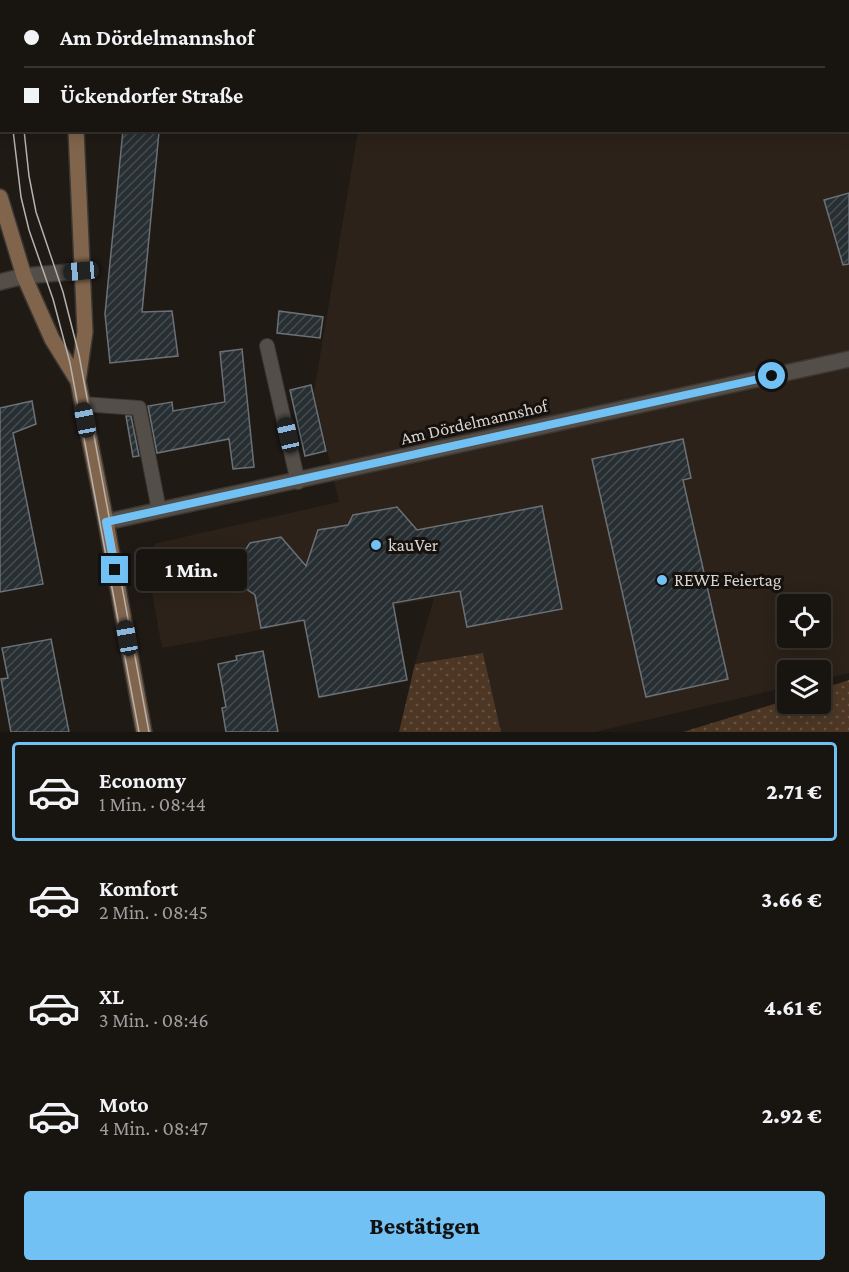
<!DOCTYPE html>
<html lang="de">
<head>
<meta charset="utf-8">
<style>
	:root { --surface:#181410; --page:#211d19; --text:#f1f3f6; --muted:#9f9e9f; --line:#363330; --accent:#72c1f5 }
	body { margin:0; font-family:"Crimson Pro",serif; background:var(--page); color:var(--text); height:100vh; display:flex; flex-direction:column; font-size:22px; white-space:nowrap }
	* { box-sizing:border-box; margin:0 }
	p { font-size:20px; color:var(--muted) }
	.icon { flex:none; width:33px; height:33px; fill:none; stroke:currentColor; stroke-width:2; stroke-linecap:round; stroke-linejoin:round }
	.map { position:relative; height:732px; overflow:hidden }
	.details { display:flex; flex-direction:column; background:var(--surface); flex:1 }
	.details>* { flex:none }
	.banner { position:absolute; left:0px; top:0px; width:849px; height:132px; box-shadow:0 3px 15px #0003,0 0 0 2px var(--line); display:grid; align-content:center; height:132px; padding:0 24px; background:var(--surface) }
	.controls { position:absolute; left:777px; top:594px; display:grid; gap:12px }
	.controls a { display:grid; place-items:center; width:54px; height:54px; border-radius:6px; background:var(--surface); box-shadow:0 3px 15px #0003,0 0 0 2px var(--line); font-size:30px }
	.end { position:absolute; width:27px; height:27px; margin:-14px; border:8px solid #72c1f5; background:#111; box-shadow:0 0 0 3px #111 }
	.from { border-radius:50% }
	.bubble { position:absolute; height:42px; border-radius:6px; background:var(--surface); box-shadow:0 3px 15px #0003,0 0 0 2px var(--line); font-size:20px; font-weight:800; line-height:42px; text-align:center }
	.car { position:absolute; width:18px; height:36px; margin:-18px -9px; border-radius:8px; box-shadow:0 0 4px 2px #0007; background:linear-gradient(#222 24%,#8ab4d8 0 40%,#222 0 76%,#8ab4d8 0 86%,#222 0) }
	.banner b { display:flex; align-items:center; gap:21px; height:57px; font-size:22px }
	.banner b+b { border-top:2px solid var(--line) }
	.banner i { width:15px; height:15px; background:var(--text) }
	ul { padding:10px 0 0; list-style:none }
	li { display:flex; align-items:center; gap:18px; height:99px; margin:0 12px 9px; padding:0 12px; border:3px solid transparent; border-radius:6px }
	li div { flex:1 }
	li b { display:block; font-size:22px }
	li em { font-style:normal; font-weight:800 }
	li.on { border-color:var(--accent) }
	li>.icon { width:54px; height:54px; stroke-width:1.5 }
	.primary-button { display:flex; gap:12px; margin-top:auto; padding:12px 24px }
	.primary-button a { flex:1; height:69px; border-radius:6px; background:var(--accent); color:#111; font-size:24px; font-weight:800; line-height:69px; text-align:center }
	.map>svg:first-child { display:block }
	.built { fill:#2c2219; fill-rule:evenodd }
	.grass { fill:url(#grass-dots) }
	.building { fill:url(#building-hatch); stroke:#6a7177; stroke-width:1.5 }
	.lines { fill:none; stroke-linecap:round; stroke-linejoin:round }
	.lane-casing { stroke:#3b3734; stroke-width:16 }
	.street-casing { stroke:#3b3734; stroke-width:18 }
	.secondary-casing { stroke:#3b3734; stroke-width:18 }
	.lane { stroke:#544e48; stroke-width:14 }
	.street { stroke:#544e48; stroke-width:15 }
	.secondary { stroke:#80654c; stroke-width:15 }
	.tram { stroke:#b6b2af; stroke-width:1.5 }
	.route { stroke:#72c1f5; stroke-width:8 }
	.poi-dot { fill:#72c1f5; stroke:#16110d; stroke-width:2 }
	.labels { text-anchor:middle; dominant-baseline:central; stroke-width:6; stroke-linejoin:round; paint-order:stroke }
	.street-label { font-size:18px; fill:#d8d4d1; stroke:#16110d }
	.poi-label { font-size:18px; fill:#d8d4d1; stroke:#16110d; text-anchor:start }
</style>
</head>
<body>
<div class="map">
<svg width="849" height="732" viewBox="0 0 849 732">
	<defs>
		<pattern id="grass-dots" width="8" height="8" patternUnits="userSpaceOnUse" patternTransform="scale(1.5)"><rect width="8" height="8" fill="#4d3724"/><path d="M2 2h.1M6 6h.1" fill="none" stroke="#665343" stroke-width="1.8" stroke-linecap="round"/></pattern>
		<pattern id="building-hatch" width="6" height="6" patternUnits="userSpaceOnUse" patternTransform="scale(1.5)"><rect width="6" height="6" fill="#282f33"/><path d="M-1 1l2-2M0 6l6-6M5 7l2-2" fill="none" stroke="#464c50"/></pattern>
	</defs>
	<rect width="100%" height="100%" fill="#201a15"/>
	<path class="built" d="M679 0H849V673L821 680 820 670H788L787 687 595 732H501L483 653 415 664 434 598 162 648 146 559 149 550 157 543 339 502 314 392 358 131 848 130V2L675 1ZM788 604H820V638H788Z"/>
	<path class="grass" d="M483 653 501 732H399L415 664Z
		M849 680V732H683L787 700 788 704H820L821 689Z"/>
	<path class="building" d="M123 130 159 132 142 312 172 311 178 356 110 363 105 314Z
		M849 193V264L843 265 824 200Z
		M279 311 323 317 320 338 277 333Z
		M242 349 254 467 233 469 229 439 157 453 148 406 172 402 173 411 225 402 220 352Z
		M311 385 326 451 305 456 290 390Z
		M32 401 36 424 13 433 43 584 0 592V408Z
		M126 416H131L139 456 133 457Z
		M683 439 691 478 683 480 728 679 646 697 592 459Z
		M542 506 562 609 467 627 460 591 393 603 407 680 319 697 304 620 261 628 255 595 239 584 236 564 250 543 281 537 306 566 318 530 348 525 353 515 397 507 417 530Z
		M51 639 69 732H11L1 679 8 678 2 648Z
		M263 651 278 732H226L222 708 226 707 218 664 237 660 236 656Z"/>
	<g class="lines">
		<g class="lane-casing">
			<path id="lane" d="M267 346 298 482
				M82 404 139 408 159 510"/>
		</g>
		<g class="street-casing">
			<path id="street" d="M0 282 24 276 81 271
				M106 522 849 359"/>
		</g>
		<g class="secondary-casing">
			<path id="secondary" d="M3 0 10 2
				M69 0V2
				M147 2 150 0
				M76 130 85 332 78 381 106 522 144 732
				M0 197 24 276 52 339 78 381"/>
		</g>
		<use href="#lane" class="lane"/>
		<use href="#street" class="street"/>
		<use href="#secondary" class="secondary"/>
		<path class="tram" d="M9 0 10 2
			M0 14 2 19
			M13 130 21 197 29 230 53 299 70 363 139 732
			M24 130 29 176 36 212 63 292 79 355 149 732"/>
	</g>
	<g class="lines">
		<path class="route" d="M115 570 106 522 772 376"/>
	</g>
	<g class="poi-dot">
		<circle cx="376" cy="545" r="6"/>
		<circle cx="662" cy="580" r="6"/>
	</g>
	<g class="labels">
		<g class="street-label">
			<text transform="translate(474 422) rotate(-13)">Am Dördelmannshof</text>
		</g>
		<g class="poi-label">
			<text x="388" y="545">kauVer</text>
			<text x="674" y="580">REWE Feiertag</text>
		</g>
	</g>
</svg>
<div class="controls">
<a><svg class="icon" aria-label="locate" viewBox="0 0 24 24"><circle cx="12" cy="12" r="6"/><path d="M12 2v4M12 18v4M2 12h4M18 12h4"/></svg></a>
<a><svg class="icon" aria-label="layers" viewBox="0 0 24 24"><path d="M12 4l9 5-9 5-9-5zM3 14l9 5 9-5"/></svg></a>
</div>
<i class="end from" style="left:772px;top:376px"></i>
<i class="end" style="left:115px;top:570px"></i>
<div class="bubble" style="left:136px;top:549px;width:111px">1 Min.</div>
<i class="car" style="left:81px;top:271px;rotate:265deg"></i>
<i class="car" style="left:85px;top:420px;rotate:349deg"></i>
<i class="car" style="left:288px;top:435px;rotate:347deg"></i>
<i class="car" style="left:127px;top:638px;rotate:350deg"></i>
<div class="banner">
<b><i class="from"></i>Am Dördelmannshof</b>
<b><i></i>Ückendorfer Straße</b>
</div>
</div>
<section class="details">
<ul>
<li class="on"><svg class="icon" aria-label="car" viewBox="0 0 24 24"><path d="M5 17H2v-5l4-1 3-4h7l3 4 3 1v5h-3M9 17h6M6 11h13"/><circle cx="7" cy="17" r="2"/><circle cx="17" cy="17" r="2"/></svg><div><b>Economy</b><p>1 Min. · 08:44</p></div><em>2.71 €</em></li>
<li><svg class="icon" aria-label="car" viewBox="0 0 24 24"><path d="M5 17H2v-5l4-1 3-4h7l3 4 3 1v5h-3M9 17h6M6 11h13"/><circle cx="7" cy="17" r="2"/><circle cx="17" cy="17" r="2"/></svg><div><b>Komfort</b><p>2 Min. · 08:45</p></div><em>3.66 €</em></li>
<li><svg class="icon" aria-label="car" viewBox="0 0 24 24"><path d="M5 17H2v-5l4-1 3-4h7l3 4 3 1v5h-3M9 17h6M6 11h13"/><circle cx="7" cy="17" r="2"/><circle cx="17" cy="17" r="2"/></svg><div><b>XL</b><p>3 Min. · 08:46</p></div><em>4.61 €</em></li>
<li><svg class="icon" aria-label="car" viewBox="0 0 24 24"><path d="M5 17H2v-5l4-1 3-4h7l3 4 3 1v5h-3M9 17h6M6 11h13"/><circle cx="7" cy="17" r="2"/><circle cx="17" cy="17" r="2"/></svg><div><b>Moto</b><p>4 Min. · 08:47</p></div><em>2.92 €</em></li>
</ul>
<div class="primary-button"><a>Bestätigen</a></div>
</section>
</body>
</html>
